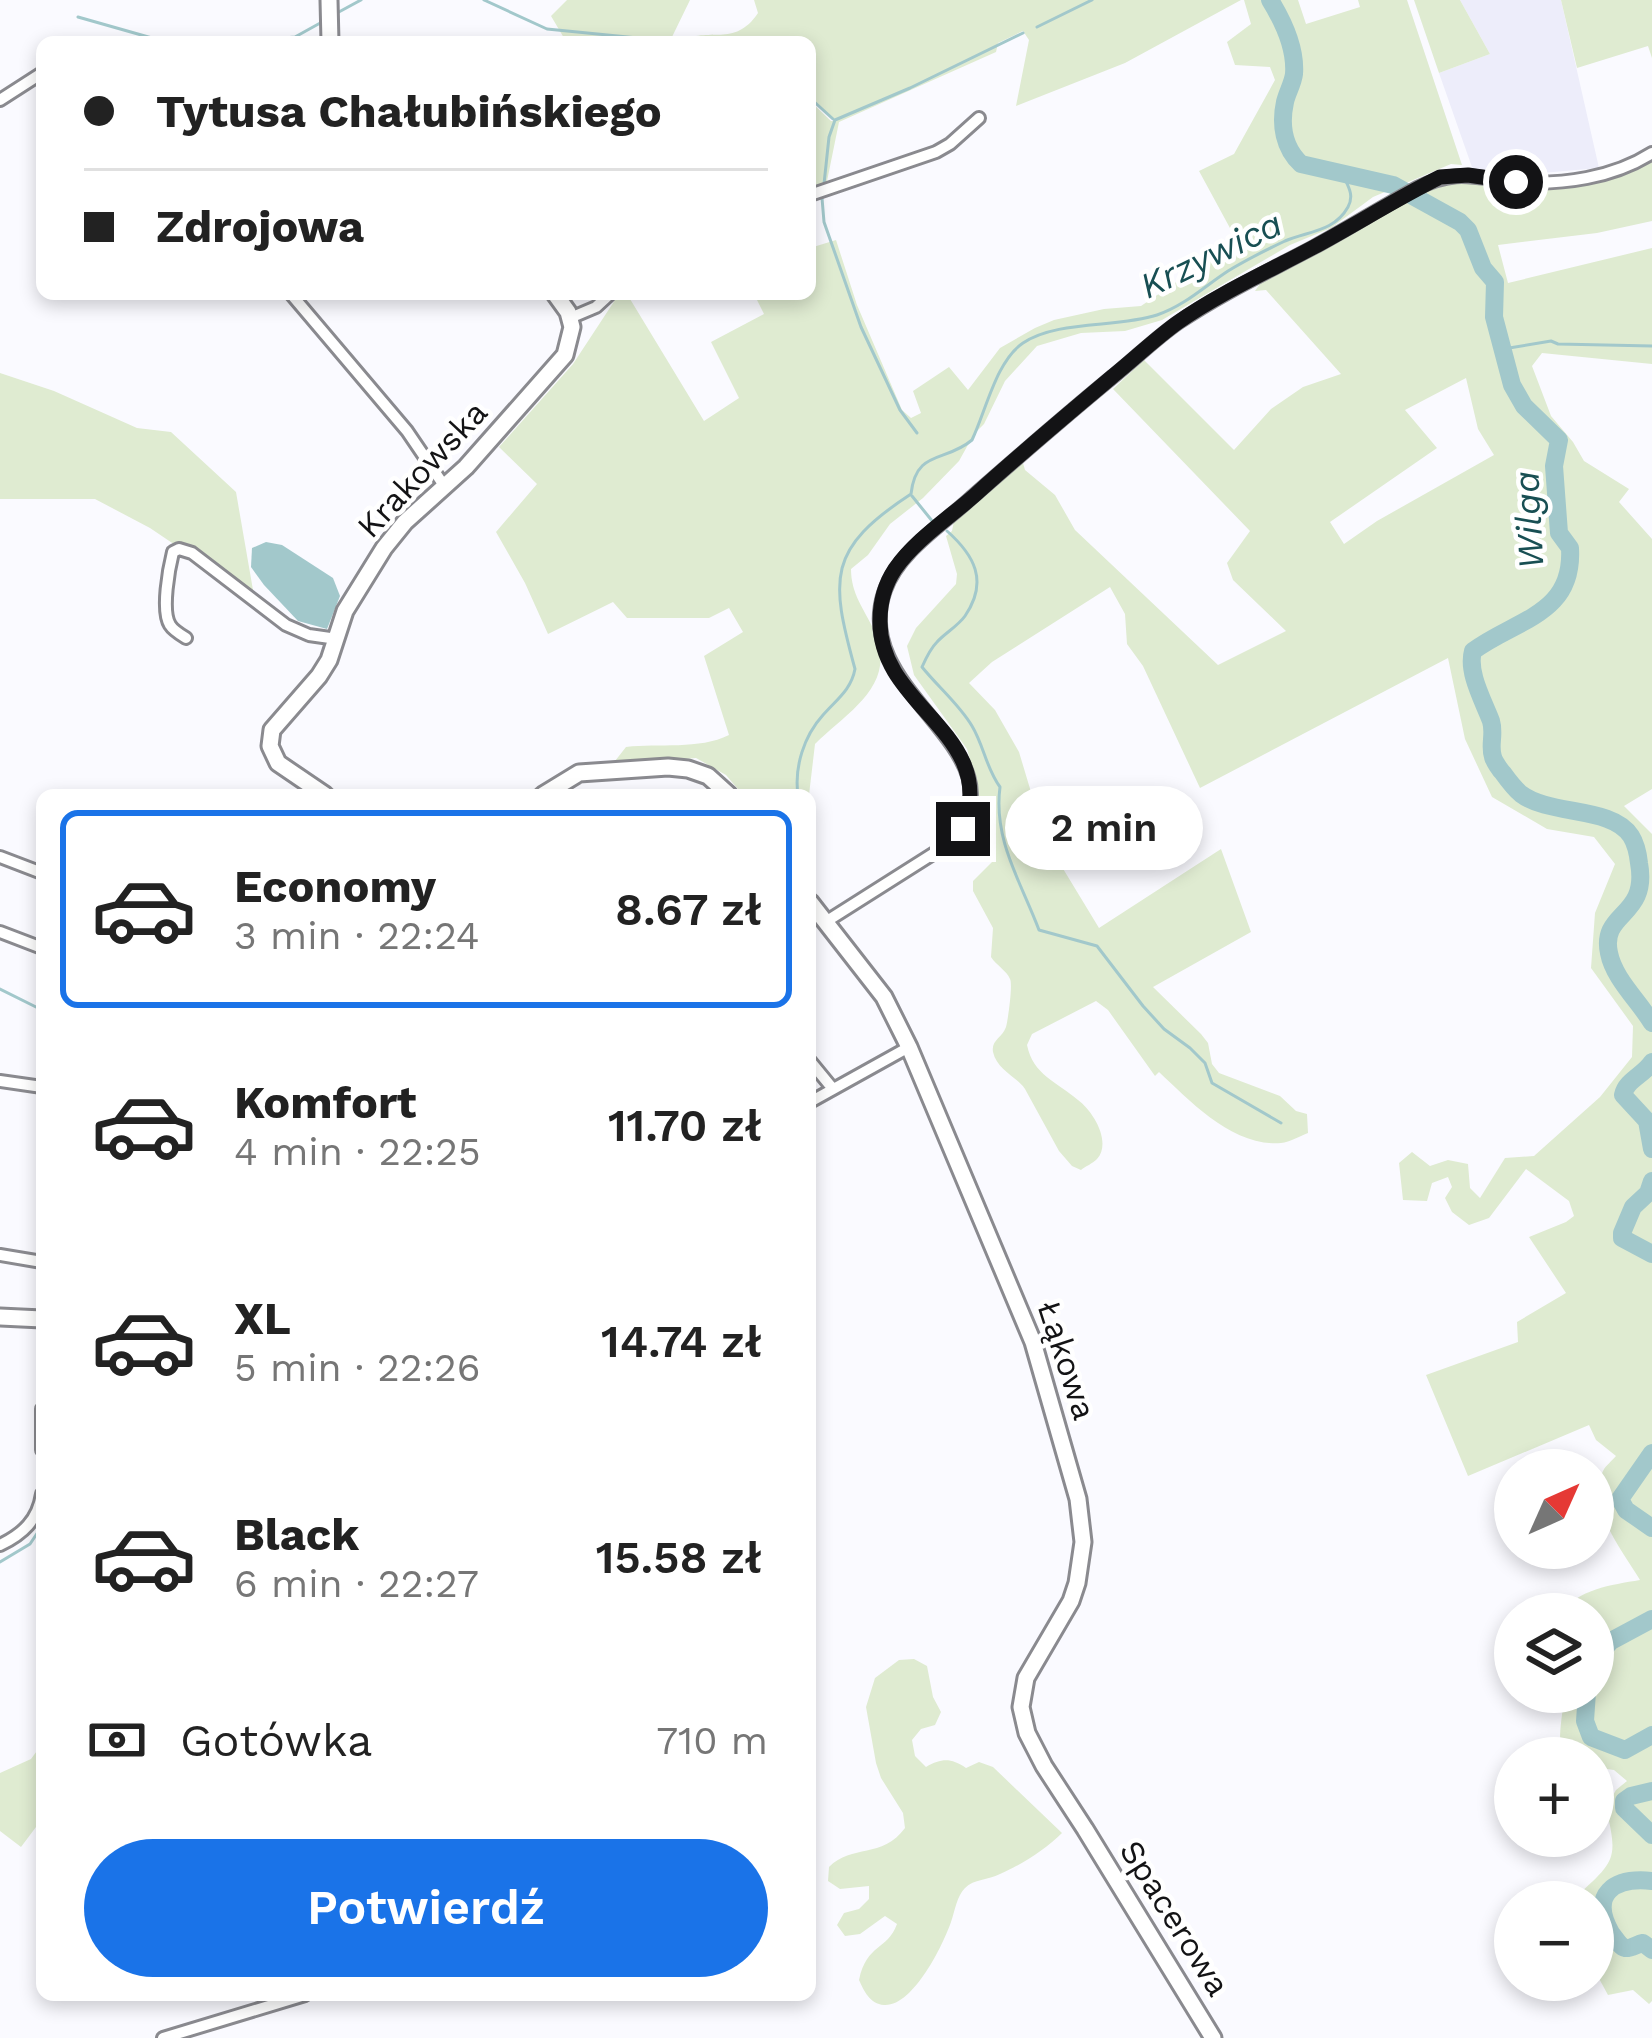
<!DOCTYPE html>
<html lang="pl">
<head>
<meta charset="utf-8">
<style>
	:root { --surface:#fff; --page:#f2f2f2; --text:#222; --muted:#767676; --line:#e0e0e0; --accent:#1a73e8 }
	body { margin:0; font-family:"Work Sans",sans-serif; background:var(--page); color:var(--text); height:100vh; display:flex; flex-direction:column; font-size:45px; white-space:nowrap }
	* { box-sizing:border-box; margin:0 }
	p { font-size:39px; color:var(--muted) }
	.icon { flex:none; width:66px; height:66px; fill:none; stroke:currentColor; stroke-width:2; stroke-linecap:round; stroke-linejoin:round }
	.map { position:relative; flex:1; overflow:hidden }
	.details { position:absolute; left:36px; top:789px; width:780px; height:1212px; display:flex; flex-direction:column; background:var(--surface); border-radius:18px; box-shadow:0 6px 18px #0003 }
	.details>* { flex:none }
	.hud { position:absolute; left:36px; top:36px; width:780px; height:264px; border-radius:18px; box-shadow:0 6px 18px #0003; display:grid; align-content:center; height:264px; padding:0 48px; background:var(--surface) }
	.needle { width:78px; rotate:45deg }
	.tools { position:absolute; left:1494px; top:1449px; display:grid; gap:24px }
	.tools a { display:grid; place-items:center; width:120px; height:120px; border-radius:50%; background:var(--surface); box-shadow:0 6px 18px #0003; font-size:60px }
	.end { position:absolute; width:54px; height:54px; margin:-27px; border:15px solid #131315; background:#fff; box-shadow:0 0 0 6px #fff }
	.from { border-radius:50% }
	.bubble { position:absolute; height:84px; border-radius:42px; background:var(--surface); box-shadow:0 6px 18px #0003; font-size:39px; font-weight:600; line-height:84px; text-align:center }
	.hud b { display:flex; align-items:center; gap:42px; height:114px; font-size:45px }
	.hud b+b { border-top:3px solid var(--line) }
	.hud i { width:30px; height:30px; background:var(--text) }
	ul { padding:21px 0 0; list-style:none }
	li { display:flex; align-items:center; gap:36px; height:198px; margin:0 24px 18px; padding:0 24px; border:6px solid transparent; border-radius:18px }
	li div { flex:1 }
	li b { display:block; font-size:45px }
	li em { font-style:normal; font-weight:600 }
	li.current { border-color:var(--accent) }
	li>.icon { width:108px; height:108px; stroke-width:1.5 }
	.pay { display:flex; align-items:center; gap:30px; height:132px; padding:0 48px; font-size:45px }
	.pay p { margin-inline-start:auto }
	.button { display:flex; gap:24px; margin-top:auto; padding:24px 48px }
	.button a { flex:1; height:138px; border-radius:72px; background:var(--accent); color:#fff; font-size:48px; font-weight:600; line-height:138px; text-align:center }
	.map>svg:first-child { display:block }
	.built { fill:#ededfa }
	.green { fill:#dfebd1; fill-rule:evenodd }
	.water { fill:#a2c8cb }
	.lines { fill:none; stroke-linecap:round; stroke-linejoin:round }
	.stream { stroke:#a2c8cb; stroke-width:3 }
	.river { stroke:#a2c8cb; stroke-width:18 }
	.street-casing { stroke:#8a8a8f; stroke-width:16 }
	.secondary-casing { stroke:#8a8a8f; stroke-width:21 }
	.street { stroke:#fff; stroke-width:10 }
	.secondary { stroke:#fff; stroke-width:15 }
	.route { stroke:#131315; stroke-width:15 }
	.labels { text-anchor:middle; dominant-baseline:central; stroke-width:9; stroke-linejoin:round; paint-order:stroke }
	.street-label { font-size:33px; fill:#131315; stroke:#fff }
	.water-label { font-size:36px; font-style:italic; fill:#184f53; stroke:#fff }
</style>
</head>
<body>
<div class="map">
<svg width="1652" height="2038" viewBox="0 0 1652 2038">
	<rect width="100%" height="100%" fill="#fafaff"/>
	<path class="built" d="M1460 0H1561L1599 168 1542 173 1473 170 1439 73 1490 54Z"/>
	<path class="green" d="M567 0H690L672 37 662 42H579L564 38 551 16Z
		M754 0H1241L1125 63 1016 106 1029 40 1023 31 998 43 996 52 839 122 826 186 810 190V101L831 121H836L810 97V42H681C708 25 734 49 758 13Z
		M1244 0H1298L1306 24 1360 7 1358 0H1407L1462 165 1451 164 1373 197 1331 228 1290 245 1162 320 1125 331 1081 333 1037 346 1005 381 984 424 974 434 959 461 923 498 890 524 868 555 851 569C851 594 864 609 874 630 899 685 848 711 815 744L809 795H743L726 775 696 758 638 763 615 761 626 747C659 743 699 750 729 735L704 656 743 632 729 608 709 618H627L613 602 548 634 525 583 496 532 537 484 499 447 573 364 619 294H627L704 421 739 398 711 342 764 314 754 294H810V248L836 240 857 305 902 410 911 418 921 413 913 391 949 367 968 390 1000 348 1035 328 1054 320 1104 309 1141 306 1237 241 1199 171 1234 154 1275 80 1270 67 1235 65 1227 42 1251 24Z
		M1414 0H1460L1490 54 1439 73Z
		M1561 0H1652V58L1648 46 1577 68Z
		M1652 159V221L1597 233 1498 245 1508 283 1652 248V364L1542 353 1532 366 1551 416 1573 442 1584 461 1629 489 1619 502 1652 539V789L1624 806 1652 834V2001L1649 2004 1633 1990 1608 1995 1596 1973 1606 1970 1597 1955 1593 1954V1902H1577L1576 1897C1614 1861 1619 1861 1606 1808L1616 1790 1627 1781 1614 1770 1593 1767V1758C1584 1758 1569 1761 1563 1754 1556 1745 1564 1704 1565 1692H1593V1614H1560C1578 1589 1611 1585 1640 1580 1623 1551 1585 1506 1603 1471 1606 1465 1612 1461 1616 1456L1596 1440 1589 1425 1468 1476 1426 1375 1518 1342 1517 1322 1566 1293 1529 1237 1566 1222 1574 1216 1569 1201 1526 1169 1489 1218 1469 1225 1452 1212 1445 1198 1452 1187 1448 1177 1432 1183 1427 1201 1403 1200 1399 1163 1412 1152 1430 1166 1448 1160 1468 1164 1470 1188 1480 1198 1505 1158 1534 1156 1600 1097 1632 1057 1633 1026 1591 968 1595 913 1615 864 1594 837 1547 829 1492 797 1465 739 1448 658 1200 788 1143 666 1127 644 1125 614 1110 587 992 662 969 683 995 710 1019 752 1040 822 1062 867 1099 928 1221 849 1251 932 1153 987 1201 1034 1208 1043 1212 1064 1219 1073 1280 1096 1296 1111 1307 1114 1308 1133C1300 1136 1290 1142 1281 1143 1233 1147 1191 1102 1159 1072L1155 1076 1108 1010 1096 1001 1032 1034 1027 1045C1033 1075 1057 1082 1078 1100 1093 1111 1112 1142 1097 1159 1092 1164 1086 1166 1081 1170L1072 1166 1059 1151 1025 1089C1016 1076 997 1070 993 1052 991 1040 1002 1038 1006 1027 1008 1020 1013 984 1010 979 1007 971 996 965 991 957L993 928 973 891V881L994 860 975 826 978 807V787L967 749 914 675 907 646 916 628 956 584 957 574 946 536 952 531 954 521 1023 463 1025 470 1055 495 1075 530 1218 665 1286 631 1233 580 1227 563 1250 531 1113 389 1144 360 1234 450 1271 409 1303 387 1341 374 1266 290 1255 291 1262 281 1412 196 1448 185 1463 182 1528 189 1584 186 1619 176ZM1466 378 1478 429 1494 455 1377 521 1344 544 1330 522 1437 448 1405 410Z
		M0 373 54 391 137 428 171 432 236 492 253 590 236 586 150 528 95 499H0Z
		M914 1659 927 1666 933 1697 941 1712 935 1725 921 1729 912 1740 915 1756 926 1767C942 1758 951 1758 966 1768L979 1762 993 1767 1062 1833C1046 1849 1021 1865 1000 1874 988 1880 974 1879 965 1888 957 1896 955 1910 951 1922 943 1945 913 2007 884 2005 870 2004 864 1991 859 1980 867 1943 887 1951 897 1924L885 1916 860 1934 845 1936 837 1925 844 1913 859 1909 869 1899V1886L840 1889 828 1881 829 1867C852 1844 882 1859 905 1828L903 1813 881 1778 876 1763 866 1707 875 1678 899 1660Z
		M42 1744V1819L21 1847 0 1831V1773L31 1759Z"/>
	<path class="water" d="M266 542 282 545 333 578 340 596 327 629 298 621 264 585 251 567 252 548Z"/>
	<g class="lines">
		<path class="stream" d="M484 0 547 29 678 42
			M337 13 361 0
			M78 17 166 42
			M1037 27 1092 0
			M239 42 295 37 322 22
			M810 98 833 119
			M824 184 829 137 835 120 910 88 1023 33
			M822 198 824 222 861 327 900 410 917 433
			M1503 349 1551 341 1558 344 1652 346
			M911 494C916 449 945 463 972 440 986 411 996 361 1023 343 1057 320 1117 328 1157 315 1184 306 1205 286 1228 271 1246 260 1266 250 1285 241 1308 231 1334 232 1348 207 1355 194 1347 185 1342 173
			M912 496 933 522
			M947 531C974 555 989 581 965 616 958 626 945 633 937 642 930 649 926 658 922 667 938 687 959 704 972 726 984 746 986 768 1000 787 993 840 1021 882 1039 930L1097 946 1143 1006 1164 1029 1190 1048 1205 1063 1212 1083 1281 1123
			M798 795C794 767 804 736 823 715 837 699 851 690 855 669 830 578 827 549 911 494
			M810 869V872
			M0 989 42 1010
			M0 1562 30 1544 42 1526"/>
		<path class="river" d="M1270 0C1283 21 1296 48 1294 74 1293 83 1287 93 1285 102 1280 125 1284 148 1301 164L1393 185 1460 222 1468 230 1483 268 1495 282 1494 317 1512 385 1524 406 1559 440 1554 466 1559 533 1570 548C1574 615 1516 619 1473 651 1467 672 1483 700 1491 721 1495 734 1489 745 1493 757 1494 761 1500 770 1503 773 1508 780 1514 788 1521 794 1550 816 1612 806 1631 836 1636 844 1638 854 1639 863 1649 918 1600 911 1609 953 1614 979 1639 1001 1652 1023
			M1652 1062C1644 1075 1626 1080 1623 1095L1647 1121 1652 1149
			M1652 1181 1648 1193 1633 1207 1622 1233V1238L1652 1254
			M1652 1453 1620 1499 1626 1510 1652 1528
			M1593 1661 1611 1641 1652 1619
			M1587 1692 1585 1721 1591 1737 1625 1750 1652 1735
			M1652 1791 1631 1796 1624 1801V1808L1652 1835
			M1652 1881C1614 1877 1589 1894 1611 1933 1614 1936 1620 1947 1625 1948 1631 1949 1637 1944 1643 1943L1652 1950"/>
		<g class="street-casing">
			<path id="street" d="M0 100 42 73
				M810 195 936 152 950 144 979 118
				M291 294 407 431 445 487
				M570 318 596 307 610 294
				M186 638C181 635 173 630 170 625 161 611 169 568 173 552L179 549 192 553 286 625 309 635 337 639
				M0 857 42 873
				M827 921 947 845C1036 752 846 696 885 590 899 551 942 525 971 498 1019 456 1067 414 1116 374 1137 357 1157 337 1179 322 1222 293 1269 271 1314 247 1349 228 1382 207 1417 188 1459 168 1473 178 1517 182 1562 185 1613 178 1652 153
				M0 932 42 948
				M810 1061 833 1089
				M0 1081 42 1087
				M810 1102 909 1047
				M0 1255 42 1262
				M42 1409V1450
				M0 1545C23 1534 38 1520 42 1494
				M163 2038 305 1995"/>
		</g>
		<g class="secondary-casing">
			<path id="secondary" d="M329 0 330 42
				M325 795 278 763 270 746 272 730 319 676 329 660 345 611 384 548 405 522 466 467 565 355 572 327 568 312 555 294
				M543 795 579 773 668 767 688 769 708 776 729 795
				M810 902 884 997 909 1047 1033 1342 1078 1499 1083 1542 1077 1583 1071 1601 1026 1678 1021 1707 1027 1733 1044 1766 1085 1829 1213 2038
				M0 1317 42 1319"/>
		</g>
		<use href="#street" class="street"/>
		<use href="#secondary" class="secondary"/>
	</g>
	<g class="lines">
		<path class="route" d="M963 829C1000 733 879 708 880 621 880 603 885 584 895 569 915 540 949 518 975 495 1020 454 1067 415 1113 376 1134 359 1155 339 1177 323 1218 294 1267 272 1312 248 1355 225 1396 199 1440 177L1468 175 1516 182"/>
	</g>
	<g class="labels">
		<g class="street-label">
			<text transform="translate(422 469) rotate(-47)">Krakowska</text>
			<text transform="translate(1067 1360) rotate(72)">Łąkowa</text>
			<text transform="translate(1175 1918) rotate(58)">Spacerowa</text>
		</g>
		<g class="water-label">
			<text transform="translate(1211 255) rotate(-26)">Krzywica</text>
			<text transform="translate(1529 520) rotate(-93)">Wilga</text>
		</g>
	</g>
</svg>
<div class="tools">
<a><svg class="needle" viewBox="-14 -14 28 28"><path d="M0-13l5 13h-10z" fill="#e53935"/><path d="M0 13l5-13h-10z" fill="#767676"/></svg></a>
<a><svg class="icon" aria-label="layers" viewBox="0 0 24 24"><path d="M12 4l9 5-9 5-9-5zM3 14l9 5 9-5"/></svg></a>
<a>+</a>
<a>−</a>
</div>
<i class="end from" style="left:1516px;top:182px"></i>
<i class="end" style="left:963px;top:829px"></i>
<div class="bubble" style="left:1005px;top:786px;width:198px">2 min</div>
<div class="hud">
<b><i class="from"></i>Tytusa Chałubińskiego</b>
<b><i></i>Zdrojowa</b>
</div>
<section class="details">
<ul>
<li class="current"><svg class="icon" aria-label="car" viewBox="0 0 24 24"><path d="M5 17H2v-5l4-1 3-4h7l3 4 3 1v5h-3M9 17h6M6 11h13"/><circle cx="7" cy="17" r="2"/><circle cx="17" cy="17" r="2"/></svg><div><b>Economy</b><p>3 min · 22:24</p></div><em>8.67 zł</em></li>
<li><svg class="icon" aria-label="car" viewBox="0 0 24 24"><path d="M5 17H2v-5l4-1 3-4h7l3 4 3 1v5h-3M9 17h6M6 11h13"/><circle cx="7" cy="17" r="2"/><circle cx="17" cy="17" r="2"/></svg><div><b>Komfort</b><p>4 min · 22:25</p></div><em>11.70 zł</em></li>
<li><svg class="icon" aria-label="car" viewBox="0 0 24 24"><path d="M5 17H2v-5l4-1 3-4h7l3 4 3 1v5h-3M9 17h6M6 11h13"/><circle cx="7" cy="17" r="2"/><circle cx="17" cy="17" r="2"/></svg><div><b>XL</b><p>5 min · 22:26</p></div><em>14.74 zł</em></li>
<li><svg class="icon" aria-label="car" viewBox="0 0 24 24"><path d="M5 17H2v-5l4-1 3-4h7l3 4 3 1v5h-3M9 17h6M6 11h13"/><circle cx="7" cy="17" r="2"/><circle cx="17" cy="17" r="2"/></svg><div><b>Black</b><p>6 min · 22:27</p></div><em>15.58 zł</em></li>
</ul>
<div class="pay"><svg class="icon" aria-label="cash" viewBox="0 0 24 24"><path d="M3 7h18v10H3z"/><circle cx="12" cy="12" r="2"/></svg>Gotówka<p>710 m</p></div>
<div class="button"><a>Potwierdź</a></div>
</section>
</div>
</body>
</html>
